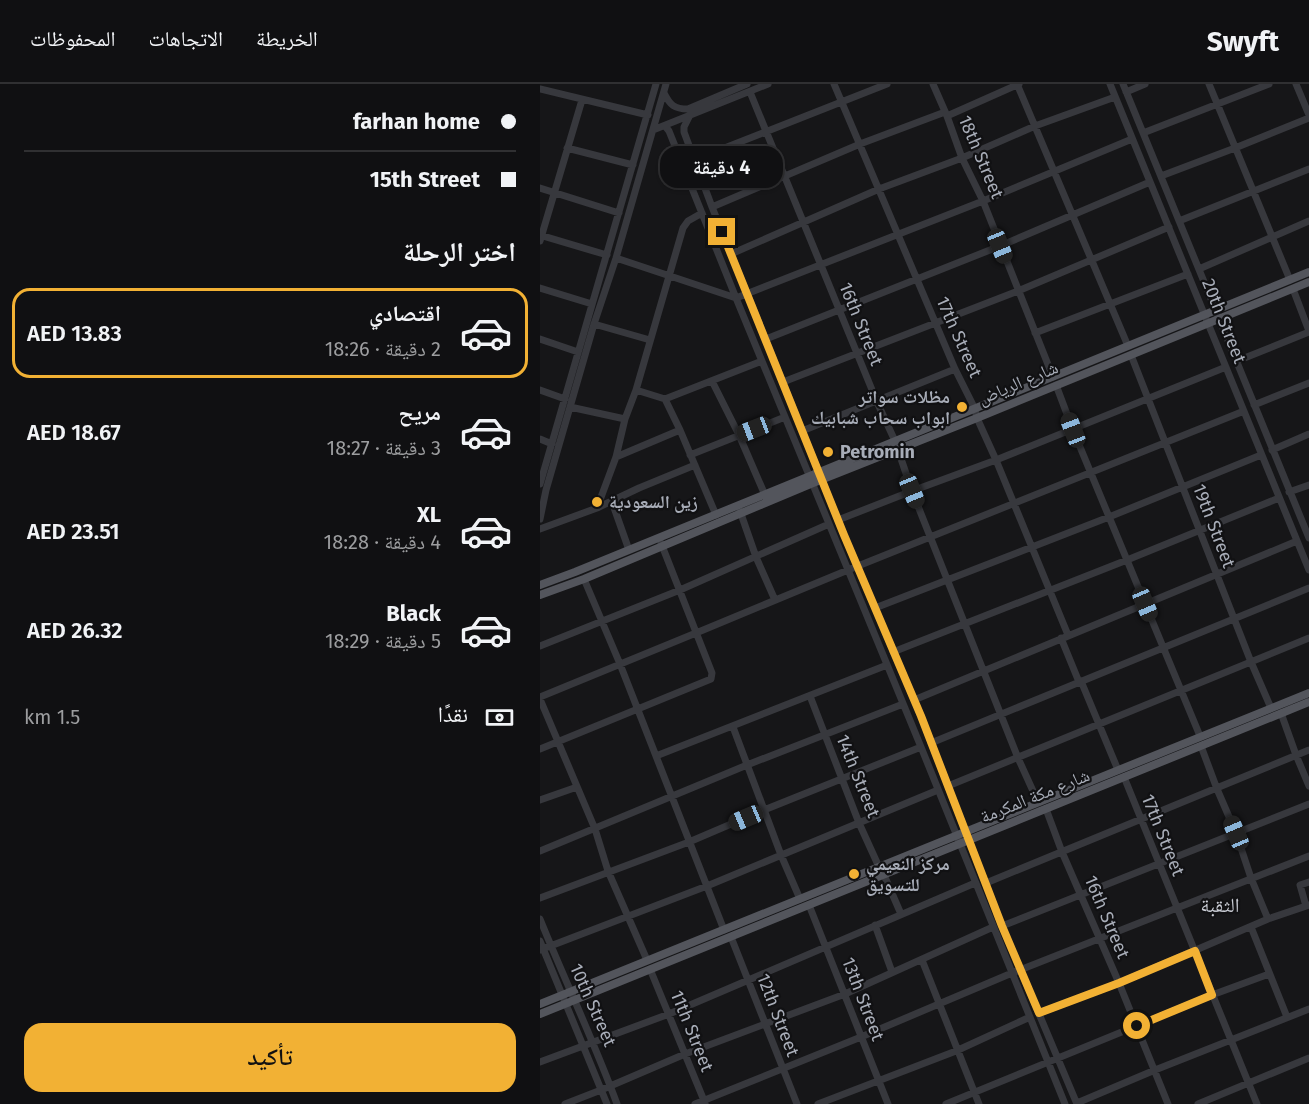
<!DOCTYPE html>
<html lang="ar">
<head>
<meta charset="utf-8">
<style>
	:root { --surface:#101012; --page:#19191b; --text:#f1f3f6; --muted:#9c9d9f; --line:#303032; --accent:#f2b134 }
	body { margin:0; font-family:"Fira Sans","Noto Naskh Arabic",sans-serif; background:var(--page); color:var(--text); direction:rtl; height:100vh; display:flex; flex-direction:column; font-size:22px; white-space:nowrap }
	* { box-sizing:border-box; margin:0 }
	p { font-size:20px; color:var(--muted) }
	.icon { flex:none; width:33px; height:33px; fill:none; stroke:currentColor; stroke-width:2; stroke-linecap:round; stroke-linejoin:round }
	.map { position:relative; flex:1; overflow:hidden; direction:ltr }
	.sheet { display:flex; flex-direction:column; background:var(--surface); width:540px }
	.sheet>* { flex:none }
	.guide { display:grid; align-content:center; height:132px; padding:0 24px; background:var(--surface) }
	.end { position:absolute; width:27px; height:27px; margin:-14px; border:8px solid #f2b134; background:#111; box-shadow:0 0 0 3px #111 }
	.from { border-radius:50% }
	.bubble { position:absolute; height:42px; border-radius:18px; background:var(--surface); box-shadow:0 2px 4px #0004,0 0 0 2px var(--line); font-size:20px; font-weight:600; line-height:42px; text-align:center; direction:rtl }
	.car { position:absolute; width:18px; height:36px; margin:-18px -9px; border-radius:8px; box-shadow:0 0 4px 2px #0007; background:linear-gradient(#222 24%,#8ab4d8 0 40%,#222 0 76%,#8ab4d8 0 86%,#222 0) }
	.guide b { display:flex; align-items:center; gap:21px; height:57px; font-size:22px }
	.guide b+b { border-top:2px solid var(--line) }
	.guide i { width:15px; height:15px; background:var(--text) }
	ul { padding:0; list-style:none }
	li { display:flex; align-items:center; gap:18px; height:90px; margin:0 12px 9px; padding:0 12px; border:3px solid transparent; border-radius:18px }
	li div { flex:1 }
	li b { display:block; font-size:22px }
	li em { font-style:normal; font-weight:600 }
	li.active { border-color:var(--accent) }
	li>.icon { width:54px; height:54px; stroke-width:1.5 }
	h2 { padding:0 24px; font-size:27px; line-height:72px }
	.pay { display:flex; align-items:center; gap:15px; height:66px; padding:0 24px; font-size:22px }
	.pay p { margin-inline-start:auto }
	.action { display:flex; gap:12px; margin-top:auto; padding:12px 24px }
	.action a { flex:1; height:69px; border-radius:18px; background:var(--accent); color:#111; font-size:24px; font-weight:600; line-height:69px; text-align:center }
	header { display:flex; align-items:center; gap:36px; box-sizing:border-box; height:84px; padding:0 30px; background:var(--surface); border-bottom:2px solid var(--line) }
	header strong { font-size:28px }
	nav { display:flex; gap:33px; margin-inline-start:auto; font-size:21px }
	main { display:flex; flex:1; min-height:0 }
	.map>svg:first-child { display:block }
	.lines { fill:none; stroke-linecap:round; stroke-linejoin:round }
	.minor { stroke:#37383d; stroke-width:7 }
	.major { stroke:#53555c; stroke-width:8 }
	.route { stroke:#f2b134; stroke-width:8 }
	.poi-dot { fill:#f2b134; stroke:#111113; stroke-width:2 }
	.labels { text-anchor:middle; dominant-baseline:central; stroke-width:4.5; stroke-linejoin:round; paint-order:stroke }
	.street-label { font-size:18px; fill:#a8adb8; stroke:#111113 }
	.poi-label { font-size:18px; font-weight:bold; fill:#a8adb8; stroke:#111113; text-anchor:start }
	.neighbourhood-label { font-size:20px; fill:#c9ccd4; stroke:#111113 }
</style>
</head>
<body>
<header>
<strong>Swyft</strong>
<nav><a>الخريطة</a><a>الاتجاهات</a><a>المحفوظات</a></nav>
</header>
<main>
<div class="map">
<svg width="769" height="1020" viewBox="0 0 769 1020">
	<rect width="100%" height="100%" fill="#161618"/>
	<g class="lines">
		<path class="minor" d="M294 0 415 285 435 325 437 334 456 376 528 551
			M393 0 407 32 422 74 443 117 513 293
			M477 0 588 262
			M570 0 769 486
			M583 0 769 454
			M669 0 750 196
			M756 0 769 31
			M0 5 108 31
			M210 8 337 318 355 357 372 407 478 674 498 718
			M586 8 605 0
			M124 9C130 21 134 25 148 25L207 0
			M407 32 479 0
			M149 33 144 43V48L172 123 213 224 304 451 381 632 462 842 537 1020
			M125 42 129 47 196 214 381 663 525 1020
			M113 46 228 0
			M603 49 729 0
			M27 64 93 81
			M154 76 347 0
			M621 92 695 64 769 34
			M0 104 79 129
			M172 123 320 60 405 28
			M639 137 769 85
			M0 151 67 171
			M0 157 42 16
			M191 170 339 105 422 74 495 42 575 13
			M76 174 196 214 443 117 592 55
			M659 185 769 137
			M0 204 52 220
			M753 205 769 247
			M54 240 110 256
			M495 249 648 190
			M0 255 38 268
			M226 255 460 162 610 98
			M591 271 711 578 731 624
			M697 277 769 248
			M172 297 199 351 225 411
			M243 298 478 207 629 143
			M516 301 533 346 660 652
			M0 306 25 315
			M96 306 125 315 140 346 176 431
			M125 315 222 277
			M714 321 769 299
			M30 323 85 335
			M262 347 415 285
			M0 355 12 360
			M732 366 769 350
			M150 371 245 333
			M76 373 140 346
			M0 400 116 0
			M749 408 769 401
			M72 418 89 466
			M57 424 76 373 85 335 96 306 143 144 148 137 162 129
			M200 427 216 473 235 516
			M0 435 6 406 54 240 76 174 126 0
			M298 436 372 407 456 376 686 283
			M0 445 57 424 99 404 155 381
			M44 495 80 580 184 846
			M335 524 569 433 721 371
			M521 554 539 598
			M0 562 140 506 289 440
			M353 568 587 476 739 414
			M541 597 578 686
			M270 612 319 739 339 783
			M0 613 156 549 308 486 704 327
			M0 615 55 745 68 787 107 876
			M374 616 757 457
			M741 629 756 671 769 702
			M193 643 241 771 260 815
			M391 659 769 504
			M661 662 677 705 696 749 711 794 728 835
			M0 665 171 595 172 589 121 459
			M116 672 347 581
			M584 693 717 1020
			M408 702 769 554
			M0 716 37 703
			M506 725 522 768 579 899 628 1020
			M0 767 207 681 363 620
			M344 791 361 830
			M446 799 769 666
			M0 814 149 758 224 726 381 663
			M269 821 348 1020
			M766 822 760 801 769 798
			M0 835C25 897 54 957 77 1020
			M335 841 352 888
			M462 842 769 720
			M711 843 747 933
			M191 853 257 1020
			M0 857 67 1020
			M0 866 167 802 398 706
			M382 876 439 1020
			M110 885 165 1019
			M499 929 579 899 728 835 769 821
			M0 978 129 930 435 799
			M537 1019 615 986 769 925
			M25 1020 61 1006 145 970 305 910 453 843
			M155 1020 321 953 472 889 769 772
			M278 1020 416 967 490 933
			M406 1020 672 911 729 890
			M658 1020 769 974"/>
		<path class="major" d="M0 501 35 488 769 188
			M0 511 44 495 273 399 437 334 769 198
			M0 920 769 609
			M0 930 769 618"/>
	</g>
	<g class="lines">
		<path class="route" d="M182 148 304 451 381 632 462 842 499 929 579 899 655 867 672 911 597 942"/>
	</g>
	<g class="poi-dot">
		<circle cx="422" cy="323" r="6"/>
		<circle cx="288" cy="368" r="6"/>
		<circle cx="57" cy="418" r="6"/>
		<circle cx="314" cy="790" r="6"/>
	</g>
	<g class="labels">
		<g class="street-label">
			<text transform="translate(441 73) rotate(67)">18th Street</text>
			<text transform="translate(684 237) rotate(68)">20th Street</text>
			<text transform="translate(321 240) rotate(68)">16th Street</text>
			<text transform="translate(419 253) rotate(66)">17th Street</text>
			<text transform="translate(478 299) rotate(-23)">شارع الرياض</text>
			<text transform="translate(674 442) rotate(69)">19th Street</text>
			<text transform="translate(318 692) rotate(68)">14th Street</text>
			<text transform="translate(495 712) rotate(-22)">شارع مكة المكرمة</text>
			<text transform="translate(623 751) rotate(68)">17th Street</text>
			<text transform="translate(567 833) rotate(67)">16th Street</text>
			<text transform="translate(323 915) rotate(69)">13th Street</text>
			<text transform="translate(53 921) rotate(66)">10th Street</text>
			<text transform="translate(238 931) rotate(69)">12th Street</text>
			<text transform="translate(152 947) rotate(68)">11th Street</text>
		</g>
		<g class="poi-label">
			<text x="410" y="313" text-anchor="end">مظلات سواتر<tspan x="410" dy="21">ابواب سحاب شبابيك</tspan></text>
			<text x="300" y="368">Petromin</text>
			<text x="69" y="418">زين السعودية</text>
			<text x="326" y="780">مركز النعيمي<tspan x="326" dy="21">للتسويق</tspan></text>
		</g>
		<g class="neighbourhood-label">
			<text x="680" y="821">الثقبة</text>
		</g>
	</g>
</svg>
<i class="end from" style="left:597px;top:942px"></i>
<i class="end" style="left:182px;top:148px"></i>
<div class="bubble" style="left:120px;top:62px;width:123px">4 دقيقة</div>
<i class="car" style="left:460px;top:162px;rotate:158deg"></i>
<i class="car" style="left:214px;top:345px;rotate:249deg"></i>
<i class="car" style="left:533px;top:346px;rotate:339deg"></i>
<i class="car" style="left:372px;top:407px;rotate:158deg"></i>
<i class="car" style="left:605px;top:520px;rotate:157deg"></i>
<i class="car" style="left:206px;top:734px;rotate:247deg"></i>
<i class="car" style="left:696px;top:749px;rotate:337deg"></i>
</div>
<section class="sheet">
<div class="guide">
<b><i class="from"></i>farhan home</b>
<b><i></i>15th Street</b>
</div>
<h2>اختر الرحلة</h2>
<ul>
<li class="active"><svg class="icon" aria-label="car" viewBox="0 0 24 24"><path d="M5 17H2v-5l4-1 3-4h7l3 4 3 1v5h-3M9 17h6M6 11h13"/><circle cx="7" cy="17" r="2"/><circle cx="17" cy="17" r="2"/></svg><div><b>اقتصادي</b><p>2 دقيقة · 18:26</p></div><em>AED 13.83</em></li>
<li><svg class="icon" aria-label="car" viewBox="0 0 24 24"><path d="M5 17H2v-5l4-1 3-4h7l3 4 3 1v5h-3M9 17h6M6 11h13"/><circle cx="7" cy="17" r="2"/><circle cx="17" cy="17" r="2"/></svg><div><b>مريح</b><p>3 دقيقة · 18:27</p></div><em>AED 18.67</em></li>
<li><svg class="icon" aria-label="car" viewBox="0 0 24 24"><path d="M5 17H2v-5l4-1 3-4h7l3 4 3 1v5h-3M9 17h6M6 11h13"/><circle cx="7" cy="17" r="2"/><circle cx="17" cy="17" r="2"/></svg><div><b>XL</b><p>4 دقيقة · 18:28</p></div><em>AED 23.51</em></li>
<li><svg class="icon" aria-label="car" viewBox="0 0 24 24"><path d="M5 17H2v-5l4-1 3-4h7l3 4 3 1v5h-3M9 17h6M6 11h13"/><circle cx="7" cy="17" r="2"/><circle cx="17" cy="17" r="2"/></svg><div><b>Black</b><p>5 دقيقة · 18:29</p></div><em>AED 26.32</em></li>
</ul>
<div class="pay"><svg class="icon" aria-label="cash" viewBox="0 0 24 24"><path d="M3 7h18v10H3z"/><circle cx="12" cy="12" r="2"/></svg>نقدًا<p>1.5 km</p></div>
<div class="action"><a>تأكيد</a></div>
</section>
</main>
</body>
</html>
